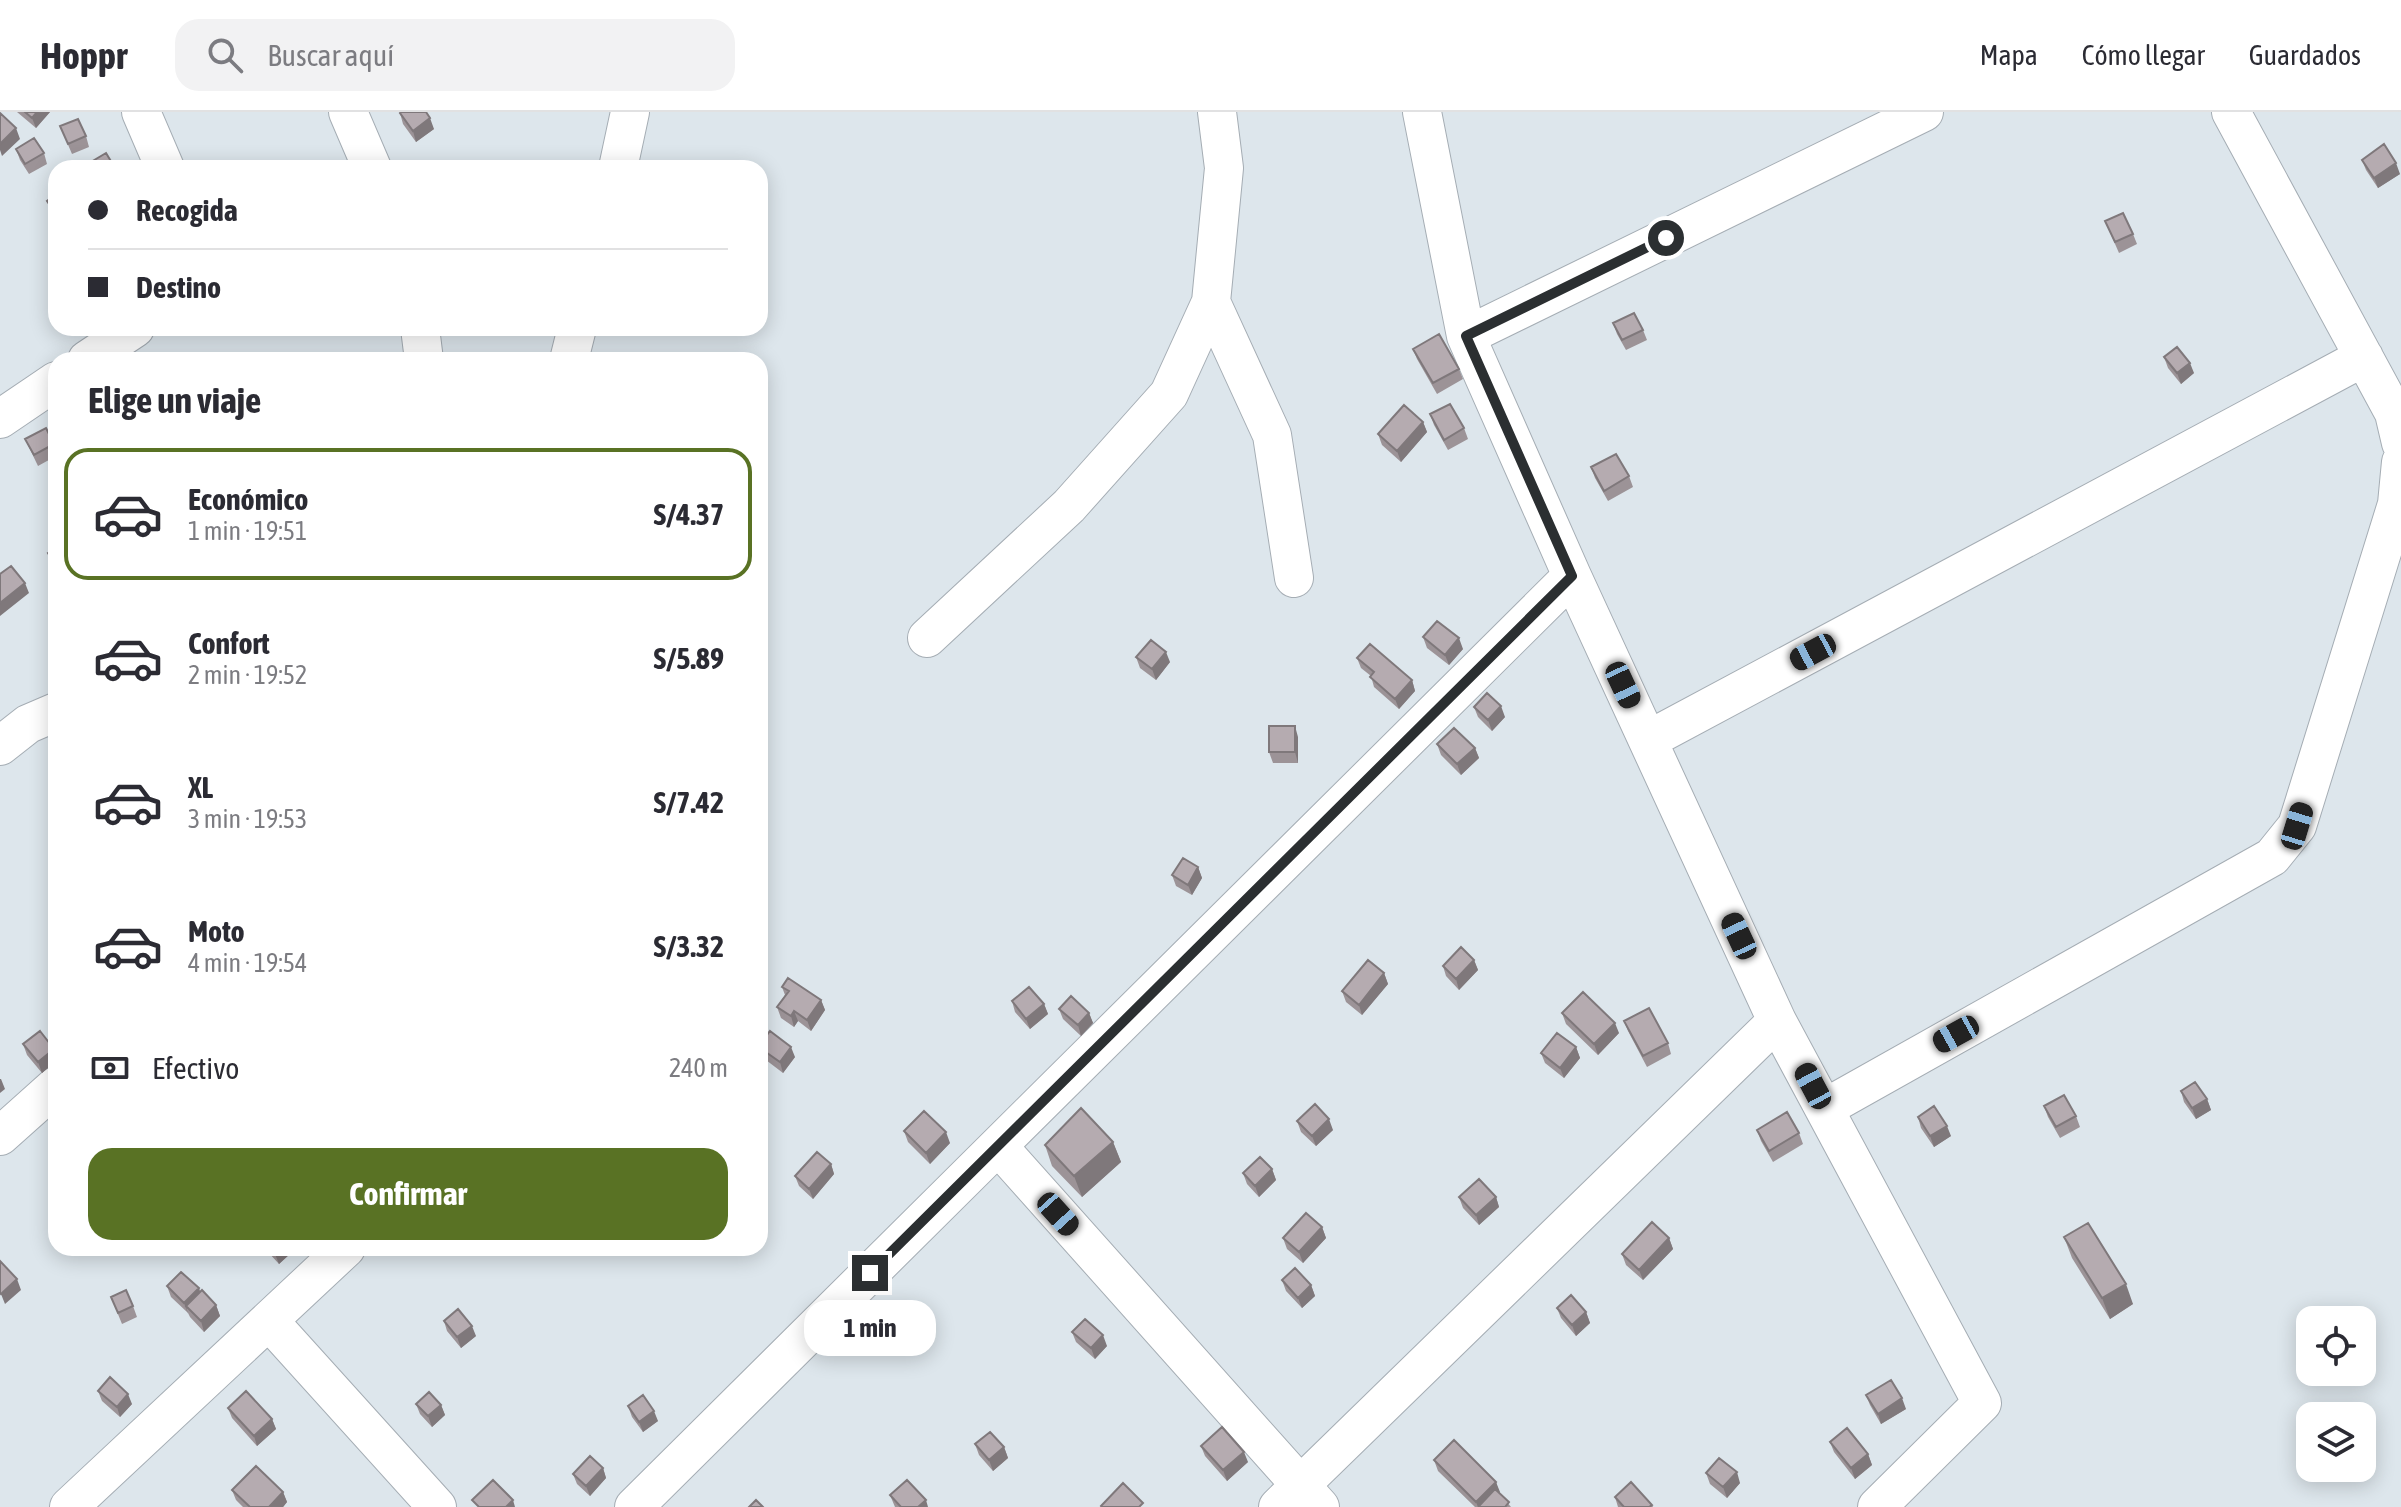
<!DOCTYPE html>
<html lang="es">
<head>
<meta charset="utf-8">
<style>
	:root { --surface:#fff; --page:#f2f2f3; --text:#2b2b33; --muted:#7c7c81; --line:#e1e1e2; --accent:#597224 }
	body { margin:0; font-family:"Asap Condensed",sans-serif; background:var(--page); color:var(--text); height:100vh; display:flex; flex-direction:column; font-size:30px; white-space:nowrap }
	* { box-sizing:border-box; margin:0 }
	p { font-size:26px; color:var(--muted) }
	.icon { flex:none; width:44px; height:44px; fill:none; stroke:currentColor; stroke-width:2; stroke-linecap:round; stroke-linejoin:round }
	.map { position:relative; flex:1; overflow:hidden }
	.drawer { position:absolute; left:48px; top:240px; width:720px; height:904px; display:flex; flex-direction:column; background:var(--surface); border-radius:24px; box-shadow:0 4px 20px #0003 }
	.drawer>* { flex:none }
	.guide { position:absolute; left:48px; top:48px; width:720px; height:176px; border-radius:24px; box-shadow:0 4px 20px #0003; display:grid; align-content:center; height:176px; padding:0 40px; background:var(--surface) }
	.controls { position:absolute; left:2296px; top:1194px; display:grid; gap:16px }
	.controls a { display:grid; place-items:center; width:80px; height:80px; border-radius:16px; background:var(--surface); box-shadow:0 4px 20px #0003; font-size:40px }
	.end { position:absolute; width:36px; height:36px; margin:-18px; border:10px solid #2b2f31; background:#fff; box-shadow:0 0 0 4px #fff }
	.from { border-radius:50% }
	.bubble { position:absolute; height:56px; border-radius:24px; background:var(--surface); box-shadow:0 4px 20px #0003; font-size:26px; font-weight:700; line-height:56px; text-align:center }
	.car { position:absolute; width:24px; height:48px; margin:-24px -12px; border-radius:10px; box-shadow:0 0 6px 2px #0007; background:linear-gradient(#222 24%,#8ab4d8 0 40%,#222 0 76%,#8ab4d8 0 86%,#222 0) }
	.guide b { display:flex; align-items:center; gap:28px; height:76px; font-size:30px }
	.guide b+b { border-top:2px solid var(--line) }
	.guide i { width:20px; height:20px; background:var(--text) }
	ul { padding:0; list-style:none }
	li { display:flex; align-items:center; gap:24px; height:132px; margin:0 16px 12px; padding:0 24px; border:4px solid transparent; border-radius:24px }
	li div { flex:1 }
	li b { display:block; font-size:30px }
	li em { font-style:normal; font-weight:700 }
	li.active { border-color:var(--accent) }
	li>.icon { width:72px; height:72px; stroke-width:1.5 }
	h2 { padding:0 40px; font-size:36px; line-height:96px }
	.pay { display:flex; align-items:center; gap:20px; height:88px; padding:0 40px; font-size:30px }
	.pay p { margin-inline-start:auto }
	.cta { display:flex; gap:16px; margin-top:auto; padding:16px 40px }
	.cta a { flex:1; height:92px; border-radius:24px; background:var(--accent); color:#fff; font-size:32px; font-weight:700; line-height:92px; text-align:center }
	header { display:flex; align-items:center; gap:48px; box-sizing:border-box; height:112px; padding:0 40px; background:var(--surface); border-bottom:2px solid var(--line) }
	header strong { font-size:38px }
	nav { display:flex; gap:44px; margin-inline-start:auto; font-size:28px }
	.search { width:560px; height:72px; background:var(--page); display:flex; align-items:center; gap:20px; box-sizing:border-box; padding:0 28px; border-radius:24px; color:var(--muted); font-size:30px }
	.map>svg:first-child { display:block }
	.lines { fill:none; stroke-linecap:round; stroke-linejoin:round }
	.minor-casing { stroke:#a5adb4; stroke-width:40 }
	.minor { stroke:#fff; stroke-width:38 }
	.wall { fill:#9c9397 }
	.shaded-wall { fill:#7f787b }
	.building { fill:#b5abb0; stroke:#7f787b; stroke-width:2 }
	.route { stroke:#2b2f31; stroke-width:10 }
</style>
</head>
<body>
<header>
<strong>Hoppr</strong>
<div class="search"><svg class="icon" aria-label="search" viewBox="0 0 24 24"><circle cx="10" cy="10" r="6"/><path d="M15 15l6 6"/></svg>Buscar aquí</div>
<nav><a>Mapa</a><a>Cómo llegar</a><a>Guardados</a></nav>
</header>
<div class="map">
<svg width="2401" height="1395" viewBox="0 0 2401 1395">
	<rect width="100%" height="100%" fill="#dde6ec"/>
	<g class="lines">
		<g class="minor-casing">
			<path id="minor" d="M141 0 165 56
				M348 0 372 56
				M1422 0 1466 224 1572 464 1777 909 1982 1291 1877 1395
				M2231 0 2394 301 2401 331
				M618 56 630 0
				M1211 190 1272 323 1294 466
				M420 216 424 248
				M1466 224 1924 0
				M87 248 135 216
				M569 248 577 216
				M0 307 56 269
				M927 526 1069 394 1169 282 1211 190 1224 56 1217 0
				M1648 628 2364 245
				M0 634 28 612 56 600
				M1825 996 2272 745 2297 714 2397 392 2401 350
				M0 1024 56 974
				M998 1034 1320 1395
				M269 1209 437 1395
				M69 1395 346 1136
				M634 1395 1572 464
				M1278 1395 1777 909"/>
		</g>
		<use href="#minor" class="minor"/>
	</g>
	<path class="wall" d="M17 0H50L36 16Z
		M400 1 434 17 416 30 403 12Z
		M60 14 86 24 89 35 72 42Z
		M16 37 44 41 47 52 29 62 20 48Z
		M2362 48 2400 62 2378 76 2366 58Z
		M56 82V107L51 99 47 89Z
		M2105 109 2133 122 2137 132 2119 141Z
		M1613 211 1643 218 1647 228 1626 238 1617 222Z
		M1413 237 1459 257 1463 267 1437 282 1417 247Z
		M2164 245 2194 261 2181 272 2168 256Z
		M1430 302 1464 316 1468 327 1448 338 1434 313Z
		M1423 310 1427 320 1401 350 1382 333 1378 322Z
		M25 327 54 332 56 344 38 354Z
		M1591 355 1629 364 1633 375 1608 389 1595 366Z
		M1423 525 1463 537 1449 553 1427 536Z
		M1136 545 1170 550 1156 568 1140 556Z
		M1357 546 1412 568 1415 579 1399 597 1374 575 1371 564 1361 556Z
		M1474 595 1505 605 1492 619 1478 605Z
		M1298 625V651H1273L1269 640Z
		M1437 632 1475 636 1479 646 1461 663 1441 643Z
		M1198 755 1202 766 1192 783 1176 774 1172 763Z
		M1474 848 1478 858 1459 878 1446 864 1443 854Z
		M1384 861 1388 872 1362 903 1346 890 1342 879Z
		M782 875 821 888 825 898 811 919 798 909 794 915 781 906 777 895 785 883Z
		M1012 889 1044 892 1048 902 1030 917 1015 900Z
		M1059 897 1089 901 1093 911 1081 924 1063 907Z
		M1562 901 1619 921 1598 943 1566 912Z
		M1624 909 1668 931 1671 942 1647 955 1628 919Z
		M23 932 54 937 56 943V949L42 961 27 943Z
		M760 932 795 945 783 961 762 945 760 940Z
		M1576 935 1580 946 1564 966 1545 951 1541 941Z
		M2181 979 2207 987 2211 998 2196 1007 2184 990Z
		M2044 994 2076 1004 2080 1015 2060 1026 2048 1005Z
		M1918 1005 1951 1024 1934 1035 1921 1016Z
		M1297 1009 1333 1018 1316 1034 1301 1020Z
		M1757 1018 1799 1021 1803 1032 1773 1050 1761 1029Z
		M904 1019 950 1031 930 1052 908 1030Z
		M1113 1030 1121 1050 1082 1085 1052 1054 1045 1033Z
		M831 1052 834 1062 813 1087 799 1074 795 1064Z
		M1272 1057 1276 1068 1259 1085 1247 1072 1243 1061Z
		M1459 1085H1496L1499 1095 1479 1113 1463 1096Z
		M1322 1115 1326 1126 1303 1151 1287 1137 1283 1126Z
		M2064 1125 2133 1192 2110 1207 2072 1146Z
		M1669 1126 1673 1137 1643 1168 1626 1153 1622 1142Z
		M266 1136H289L291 1141 279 1152 268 1140Z
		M1282 1168 1311 1173 1315 1184 1302 1196 1286 1179Z
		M167 1174 199 1176 200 1180 216 1193 220 1204 204 1220 190 1205 188 1201 171 1185Z
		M111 1185 133 1194 137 1205 122 1212Z
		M1557 1196 1586 1200 1590 1211 1576 1224 1561 1206Z
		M444 1209 476 1224 461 1236 447 1219Z
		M1072 1220 1107 1234 1095 1247 1076 1230Z
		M98 1279 132 1292 120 1305 102 1289Z
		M1866 1283 1906 1297 1881 1312 1870 1293Z
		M416 1292 441 1293 445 1303 432 1315 420 1302Z
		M628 1294 658 1309 643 1320 632 1305Z
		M228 1296 272 1307 276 1317 257 1334 232 1306Z
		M1830 1330 1868 1342 1872 1353 1855 1367 1834 1340Z
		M975 1332 1004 1335 1008 1346 993 1359 979 1343Z
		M1201 1334 1248 1350 1227 1369 1205 1344Z
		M1434 1348 1496 1370 1499 1381 1511 1395H1475L1438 1359Z
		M603 1356 606 1366 590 1384 577 1372 573 1362Z
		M1706 1361 1740 1371 1727 1386 1710 1372Z
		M232 1378 283 1380 287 1390 283 1395H243L236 1388Z
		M890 1383 928 1395H895Z
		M1615 1385 1652 1393 1653 1395H1618Z"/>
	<path class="shaded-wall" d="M37 0H50L36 16 32 6Z
		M430 6 434 17 416 30 413 19Z
		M16 16 20 27 2 44 0 38V32Z
		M2396 51 2400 62 2378 76 2374 66Z
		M2190 251 2194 261 2181 272 2177 261Z
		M1423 310 1427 320 1401 350 1397 339Z
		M25 471 29 481 0 504V491Z
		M1459 526 1463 537 1449 553 1445 543Z
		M1166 540 1170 550 1156 568 1152 557Z
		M1412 568 1415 579 1399 597 1395 587Z
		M1501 594 1505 605 1492 619 1488 608Z
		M1295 614 1298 625V651L1295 640Z
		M1475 636 1479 646 1461 663 1457 652Z
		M1198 755 1202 766 1192 783 1188 773Z
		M1474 848 1478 858 1459 878 1456 867Z
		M1384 861 1388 872 1362 903 1359 893Z
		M821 888 825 898 811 919 807 908Z
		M1044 892 1048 902 1030 917 1026 907Z
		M794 899 798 909 794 915 791 904Z
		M1089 901 1093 911 1081 924 1078 913Z
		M1615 911 1619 921 1598 943 1594 932Z
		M791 935 795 945 783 961 780 950Z
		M1576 935 1580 946 1564 966 1560 956Z
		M54 937 56 943V949L42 961 38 950Z
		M0 967H1L5 977 0 981Z
		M2207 987 2211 998 2196 1007 2192 996Z
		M1329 1007 1333 1018 1316 1034 1312 1024Z
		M1947 1014 1951 1024 1934 1035 1930 1024Z
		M946 1020 950 1031 930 1052 926 1041Z
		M1113 1030 1121 1050 1082 1085 1074 1064Z
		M831 1052 834 1062 813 1087 809 1077Z
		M1272 1057 1276 1068 1259 1085 1255 1074Z
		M1496 1085 1499 1095 1479 1113 1476 1103Z
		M1322 1115 1326 1126 1303 1151 1299 1140Z
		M1669 1126 1673 1137 1643 1168 1639 1158Z
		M281 1136H289L291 1141 279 1152 275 1142Z
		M17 1167 21 1178 5 1192 1 1182Z
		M2126 1172 2133 1192 2110 1207 2102 1186Z
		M1311 1173 1315 1184 1302 1196 1298 1186Z
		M199 1176 202 1187 186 1194 188 1202 184 1191Z
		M216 1193 220 1204 204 1220 201 1209Z
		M1586 1200 1590 1211 1576 1224 1572 1213Z
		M472 1214 476 1224 461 1236 457 1225Z
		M1103 1223 1107 1234 1095 1247 1091 1236Z
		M128 1282 132 1292 120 1305 117 1295Z
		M1902 1286 1906 1297 1881 1312 1878 1302Z
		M441 1293 445 1303 432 1315 428 1304Z
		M654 1299 658 1309 643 1320 639 1310Z
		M272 1307 276 1317 257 1334 254 1324Z
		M1004 1335 1008 1346 993 1359 989 1348Z
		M1244 1340 1248 1350 1227 1369 1223 1358Z
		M1868 1342 1872 1353 1855 1367 1851 1356Z
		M603 1356 606 1366 590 1384 586 1374Z
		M1737 1360 1740 1371 1727 1386 1723 1375Z
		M1496 1370 1500 1380 1486 1395H1478L1476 1390Z
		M283 1380 287 1390 283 1395H269Z
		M513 1388 515 1395H506Z
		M926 1388 928 1395H918Z"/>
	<path class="building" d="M25 0H37L32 6Z
		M401 0H426L430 6 413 19 400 1Z
		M0 1 16 16 0 32Z
		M78 7 86 24 68 32 60 14Z
		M34 26 44 41 25 52 16 37Z
		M2384 32 2396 51 2374 66 2362 48Z
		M106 41 115 56H81Z
		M56 82V102L47 89Z
		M2123 101 2133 122 2115 130 2105 109Z
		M1634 201 1643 218 1622 228 1613 211Z
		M1439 222 1459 257 1433 271 1413 237Z
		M2177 235 2190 251 2177 261 2164 245Z
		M1450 292 1464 316 1444 328 1430 302Z
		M1404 293 1423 310 1397 339 1378 322Z
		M46 316 54 332 34 343 25 327Z
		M1616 342 1629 364 1604 379 1591 355Z
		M56 436V454L48 441Z
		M11 454 25 471 0 491V462Z
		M1437 509 1459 526 1445 543 1423 525Z
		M1151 528 1166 540 1152 557 1136 545Z
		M1370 532 1412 568 1395 587 1370 565 1374 560 1357 546Z
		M1487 581 1501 594 1488 608 1474 595Z
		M1269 614H1295V640H1269Z
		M1454 616 1475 636 1457 652 1437 632Z
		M1183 746 1198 755 1188 773 1172 763Z
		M1461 835 1474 848 1456 867 1443 854Z
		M1368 848 1384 861 1359 893 1342 879Z
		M788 866 821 888 807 908 794 899 791 904 777 895 789 879 782 875Z
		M1029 875 1044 892 1026 907 1012 889Z
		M1583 880 1615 911 1594 932 1562 901Z
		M1071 884 1089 901 1078 913 1059 897Z
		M1649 896 1668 931 1643 944 1624 909Z
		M40 919 54 937 38 950 23 932Z
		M770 919 791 935 780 950 760 936V932Z
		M1557 921 1576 935 1560 956 1541 941Z
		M2195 970 2207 987 2192 996 2181 979Z
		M2064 983 2076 1004 2056 1015 2044 994Z
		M1315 992 1329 1007 1312 1024 1297 1009Z
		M1934 994 1947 1014 1930 1024 1918 1005Z
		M1081 996 1113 1030 1074 1064 1045 1033Z
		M924 999 946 1020 926 1041 904 1019Z
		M1787 1000 1799 1021 1769 1039 1757 1018Z
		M817 1040 831 1052 809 1077 795 1064Z
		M1260 1045 1272 1057 1255 1074 1243 1061Z
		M1479 1067 1496 1085 1476 1103 1459 1085Z
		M1306 1101 1322 1115 1299 1140 1283 1126Z
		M1652 1110 1669 1126 1639 1158 1622 1142Z
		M2088 1111 2126 1172 2102 1186 2064 1125Z
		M270 1136H281L275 1142Z
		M0 1149 17 1167 1 1182 0 1181Z
		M1295 1156 1311 1173 1298 1186 1282 1168Z
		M181 1160 199 1176 184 1191 167 1174Z
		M126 1178 133 1194 118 1201 111 1185Z
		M202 1178 216 1193 201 1209 186 1194Z
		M1571 1183 1586 1200 1572 1213 1557 1196Z
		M458 1197 472 1214 457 1225 444 1209Z
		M1085 1207 1103 1223 1091 1236 1072 1220Z
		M110 1265 128 1282 117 1295 98 1279Z
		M1891 1268 1902 1286 1878 1302 1866 1283Z
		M246 1279 272 1307 254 1324 228 1296Z
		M429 1280 441 1293 428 1304 416 1292Z
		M643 1283 654 1299 639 1310 628 1294Z
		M1222 1315 1244 1340 1223 1358 1201 1334Z
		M1847 1316 1868 1342 1851 1356 1830 1330Z
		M990 1320 1004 1335 989 1348 975 1332Z
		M1454 1328 1496 1370 1476 1390 1434 1348Z
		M590 1344 603 1356 586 1374 573 1362Z
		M1719 1346 1737 1360 1723 1375 1706 1361Z
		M256 1354 283 1380 269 1395H250L232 1378Z
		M493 1368 513 1388 506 1395H479L472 1388Z
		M907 1368 926 1388 918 1395H901L890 1383Z
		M1631 1370 1652 1393 1649 1395H1624L1615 1385Z
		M1123 1371 1143 1391 1139 1395H1102L1101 1394Z
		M1495 1377 1509 1390 1505 1395H1481L1479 1394Z
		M756 1388 763 1395H749Z"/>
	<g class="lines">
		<path class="route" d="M870 1161 1572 464 1466 224 1666 126"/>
	</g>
</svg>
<div class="controls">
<a><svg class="icon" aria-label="locate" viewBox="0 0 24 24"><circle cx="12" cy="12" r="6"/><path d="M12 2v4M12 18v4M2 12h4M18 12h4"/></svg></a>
<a><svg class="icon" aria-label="layers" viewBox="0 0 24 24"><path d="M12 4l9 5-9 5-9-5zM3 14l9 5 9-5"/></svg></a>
</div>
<i class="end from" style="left:1666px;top:126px"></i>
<i class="end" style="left:870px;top:1161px"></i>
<div class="bubble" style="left:804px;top:1188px;width:132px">1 min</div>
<i class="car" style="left:1813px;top:540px;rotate:242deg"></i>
<i class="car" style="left:1623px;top:573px;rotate:155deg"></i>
<i class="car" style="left:2297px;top:714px;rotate:17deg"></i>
<i class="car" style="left:1739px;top:824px;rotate:335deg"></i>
<i class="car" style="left:1956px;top:922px;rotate:241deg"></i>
<i class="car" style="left:1813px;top:974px;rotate:332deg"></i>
<i class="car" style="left:1058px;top:1102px;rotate:138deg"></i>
<div class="guide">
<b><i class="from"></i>Recogida</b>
<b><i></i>Destino</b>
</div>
<section class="drawer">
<h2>Elige un viaje</h2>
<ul>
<li class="active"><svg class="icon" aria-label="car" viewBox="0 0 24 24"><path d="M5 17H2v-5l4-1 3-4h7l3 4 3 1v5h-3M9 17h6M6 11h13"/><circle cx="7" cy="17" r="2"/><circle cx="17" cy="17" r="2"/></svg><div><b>Económico</b><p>1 min · 19:51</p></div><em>S/4.37</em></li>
<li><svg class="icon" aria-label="car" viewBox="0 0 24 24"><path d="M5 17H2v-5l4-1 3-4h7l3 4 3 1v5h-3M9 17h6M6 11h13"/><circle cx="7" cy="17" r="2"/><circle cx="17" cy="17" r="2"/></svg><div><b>Confort</b><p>2 min · 19:52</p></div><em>S/5.89</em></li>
<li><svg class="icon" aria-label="car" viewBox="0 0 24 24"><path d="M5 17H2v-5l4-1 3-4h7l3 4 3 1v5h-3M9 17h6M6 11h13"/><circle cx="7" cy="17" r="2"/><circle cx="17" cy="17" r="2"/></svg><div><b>XL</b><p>3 min · 19:53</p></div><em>S/7.42</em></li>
<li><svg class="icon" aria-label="car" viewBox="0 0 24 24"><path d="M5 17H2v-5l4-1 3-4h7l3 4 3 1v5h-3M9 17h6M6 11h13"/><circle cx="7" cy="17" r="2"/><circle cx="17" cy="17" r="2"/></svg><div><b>Moto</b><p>4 min · 19:54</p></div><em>S/3.32</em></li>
</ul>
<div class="pay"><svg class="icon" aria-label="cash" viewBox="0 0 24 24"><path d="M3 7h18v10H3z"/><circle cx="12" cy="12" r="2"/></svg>Efectivo<p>240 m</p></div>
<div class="cta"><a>Confirmar</a></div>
</section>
</div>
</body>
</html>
